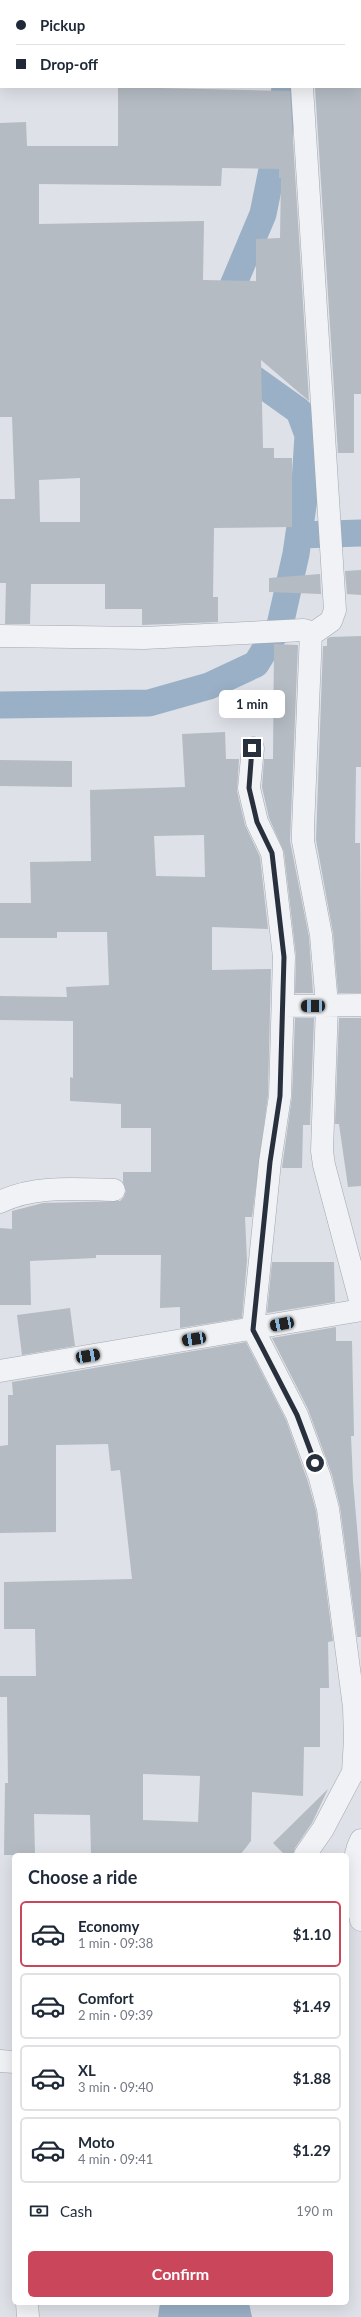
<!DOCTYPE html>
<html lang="en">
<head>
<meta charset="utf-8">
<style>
	:root { --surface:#fff; --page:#f6f6f7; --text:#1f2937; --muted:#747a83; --line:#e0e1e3; --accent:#c9465b }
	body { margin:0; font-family:Lato,sans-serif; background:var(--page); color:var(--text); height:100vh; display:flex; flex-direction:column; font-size:15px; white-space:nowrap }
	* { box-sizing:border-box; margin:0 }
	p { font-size:13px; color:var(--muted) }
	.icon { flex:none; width:22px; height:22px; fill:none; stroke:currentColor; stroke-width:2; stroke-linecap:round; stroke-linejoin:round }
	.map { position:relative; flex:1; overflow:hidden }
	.details { position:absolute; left:12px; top:1853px; width:337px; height:452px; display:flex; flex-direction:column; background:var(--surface); border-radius:6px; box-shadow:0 4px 16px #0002 }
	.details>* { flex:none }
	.banner { position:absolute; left:0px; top:0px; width:361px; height:88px; box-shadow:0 4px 16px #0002; display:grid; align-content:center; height:88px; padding:0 16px; background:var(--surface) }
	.end { position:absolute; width:18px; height:18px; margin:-9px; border:5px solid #28303d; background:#fff; box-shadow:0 0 0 2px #fff }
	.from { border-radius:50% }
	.bubble { position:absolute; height:28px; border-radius:6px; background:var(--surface); box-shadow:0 4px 16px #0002; font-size:13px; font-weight:700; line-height:28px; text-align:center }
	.car { position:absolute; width:12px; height:24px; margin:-12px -6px; border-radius:5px; box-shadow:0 0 3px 1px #0007; background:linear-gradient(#222 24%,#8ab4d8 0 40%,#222 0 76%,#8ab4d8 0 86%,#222 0) }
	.banner b { display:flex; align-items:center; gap:14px; height:38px; font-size:15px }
	.banner b+b { border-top:1px solid var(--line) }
	.banner i { width:10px; height:10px; background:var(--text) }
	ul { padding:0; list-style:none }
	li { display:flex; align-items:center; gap:12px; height:66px; margin:0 8px 6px; padding:0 8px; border:2px solid var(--line); border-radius:6px }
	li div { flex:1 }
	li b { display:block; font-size:15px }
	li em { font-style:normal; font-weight:700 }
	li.selected { border-color:var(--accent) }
	li>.icon { width:36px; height:36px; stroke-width:1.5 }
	h2 { padding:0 16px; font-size:18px; line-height:48px }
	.pay { display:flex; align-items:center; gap:10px; height:44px; padding:0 16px; font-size:15px }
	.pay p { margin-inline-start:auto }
	.button { display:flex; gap:8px; margin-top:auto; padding:8px 16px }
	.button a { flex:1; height:46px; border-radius:6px; background:var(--accent); color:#fff; font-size:16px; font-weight:700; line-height:46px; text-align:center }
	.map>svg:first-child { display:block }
	.water { fill:#9ab0c6 }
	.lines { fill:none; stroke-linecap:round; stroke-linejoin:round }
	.canal { stroke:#9ab0c6; stroke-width:27 }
	.building { fill:#b5bbc3; fill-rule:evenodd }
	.minor-casing { stroke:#a4a8b1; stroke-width:23 }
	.minor { stroke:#f0f2f5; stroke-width:22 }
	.route { stroke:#28303d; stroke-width:5 }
</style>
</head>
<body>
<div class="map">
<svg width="361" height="2317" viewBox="0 0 361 2317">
	<rect width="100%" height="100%" fill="#dee1e7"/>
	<path class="water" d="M160 2303H249L252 2317H158Z"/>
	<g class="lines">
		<path class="canal" d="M261 0 263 1
			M221 314 263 214 279 135 285 87
			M299 535 361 533
			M0 705 149 703 209 686 256 664 280 625 296 554 304 499 308 435 299 411 236 366 234 361"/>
	</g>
	<path class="building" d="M118 87 290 91 309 401 261 360 263 448H274V458H292V527L214 528 213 597H218V622L142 625V609H105V584H31L30 624H5L6 583H0V499H15L12 417H0V123L26 122 27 146H118ZM222 168 279 169V178H281L280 238 256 239V281L203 280 204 221 39 224V184L221 186ZM80 478V522H40L39 480Z
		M315 87H361V394H354V453H338Z
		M361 570V595L347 594 345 571Z
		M320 574 321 594 269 592V578Z
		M361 636V767H356L355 843H360L361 993H338L333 933 316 840 323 646H327V639L330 637Z
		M274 644 298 645 290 841 309 937 313 993H295L296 956 284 852 269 818 262 787 264 759H273Z
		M225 732 226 759H239L237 791 245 825 260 857 268 929 212 927V970L271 969 268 1095 252 1217H245L247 1261 242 1318 180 1328V1307L160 1308 161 1255H96V1258L30 1261 31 1305H0V1228L12 1229V1211L43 1203 120 1201 124 1197 126 1191 123 1182V1172H151V1128H121V1104L70 1101V1077L73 1078V1021L0 1020V996L67 997 66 987 109 985 107 932H57V938H0V903H31L30 862 91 861 90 790 185 787 182 734ZM204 835 205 877 156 876 154 836Z
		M0 760 72 761V787L0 786Z
		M295 1018H314L310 1125H303L302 1168H282L292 1096Z
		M339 1018H361V1186L348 1187 339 1124H335Z
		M272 1262H334L335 1302 267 1313Z
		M70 1308 75 1346 22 1355 17 1315Z
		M336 1327V1341H352L354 1436H351L353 1481 361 1574V1637H357L340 1507 332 1475 308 1409 272 1338Z
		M246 1342 286 1420 308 1482 316 1511 333 1641 328 1642 329 1688H320V1747H304L303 1796 252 1792 251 1841 240 1855H91L90 1815 34 1814 35 1855H4L5 1783H8L7 1697H0V1676H36L35 1629H4V1582L132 1579 120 1470 111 1471 108 1444 56 1445V1532L0 1533V1446L8 1445V1395H13L12 1382ZM143 1774 200 1776 198 1822 143 1820Z
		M328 1789 312 1823 295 1848 293 1855H285L273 1843Z"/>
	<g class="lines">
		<g class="minor-casing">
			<path id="minor" d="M296 0V1
				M302 87 335 610 331 621 311 635
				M0 636 144 638 304 630 311 632 303 829V841L321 935 327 1005 322 1151 324 1165 361 1304
				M253 748 249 788 257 822 272 853 284 957 280 1096 270 1162 253 1329 297 1415 320 1478 328 1509 354 1707 355 1739 353 1772 323 1829 305 1855
				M284 1006 361 1005
				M0 1202C34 1185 77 1189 114 1190
				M0 1371 361 1310
				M361 1840C349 1862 355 1896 361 1920
				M0 2061 14 2062
				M27 2303 28 2317"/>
		</g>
		<use href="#minor" class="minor"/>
	</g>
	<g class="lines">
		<path class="route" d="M252 748 249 788 257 822 272 853 284 957 280 1096 270 1162 253 1330 297 1415 315 1463"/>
	</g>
</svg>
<i class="end from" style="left:315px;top:1463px"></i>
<i class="end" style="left:252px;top:748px"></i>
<div class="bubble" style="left:219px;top:690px;width:66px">1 min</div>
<i class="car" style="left:313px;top:1006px;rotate:269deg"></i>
<i class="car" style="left:282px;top:1324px;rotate:259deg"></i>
<i class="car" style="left:194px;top:1339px;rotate:261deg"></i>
<i class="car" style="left:88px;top:1356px;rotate:80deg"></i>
<div class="banner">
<b><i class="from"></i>Pickup</b>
<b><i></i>Drop-off</b>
</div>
<section class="details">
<h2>Choose a ride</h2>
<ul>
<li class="selected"><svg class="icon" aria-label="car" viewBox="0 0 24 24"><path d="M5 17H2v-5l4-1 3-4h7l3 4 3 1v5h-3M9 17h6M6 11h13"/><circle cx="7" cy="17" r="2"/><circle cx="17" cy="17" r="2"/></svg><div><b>Economy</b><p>1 min · 09:38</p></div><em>$1.10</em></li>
<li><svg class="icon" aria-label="car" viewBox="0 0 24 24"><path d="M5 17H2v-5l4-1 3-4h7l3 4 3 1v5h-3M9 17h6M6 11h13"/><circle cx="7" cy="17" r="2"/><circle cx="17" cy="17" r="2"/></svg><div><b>Comfort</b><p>2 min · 09:39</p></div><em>$1.49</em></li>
<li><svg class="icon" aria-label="car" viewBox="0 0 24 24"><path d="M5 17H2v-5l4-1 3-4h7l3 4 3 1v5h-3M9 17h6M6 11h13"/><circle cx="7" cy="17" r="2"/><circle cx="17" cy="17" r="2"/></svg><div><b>XL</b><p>3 min · 09:40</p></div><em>$1.88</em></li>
<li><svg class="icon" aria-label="car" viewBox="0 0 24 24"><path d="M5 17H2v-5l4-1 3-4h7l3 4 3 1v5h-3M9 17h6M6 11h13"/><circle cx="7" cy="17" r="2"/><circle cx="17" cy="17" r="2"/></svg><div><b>Moto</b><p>4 min · 09:41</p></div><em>$1.29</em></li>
</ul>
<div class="pay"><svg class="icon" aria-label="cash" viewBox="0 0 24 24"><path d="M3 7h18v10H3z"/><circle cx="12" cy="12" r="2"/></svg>Cash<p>190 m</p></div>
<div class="button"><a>Confirm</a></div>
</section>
</div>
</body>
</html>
